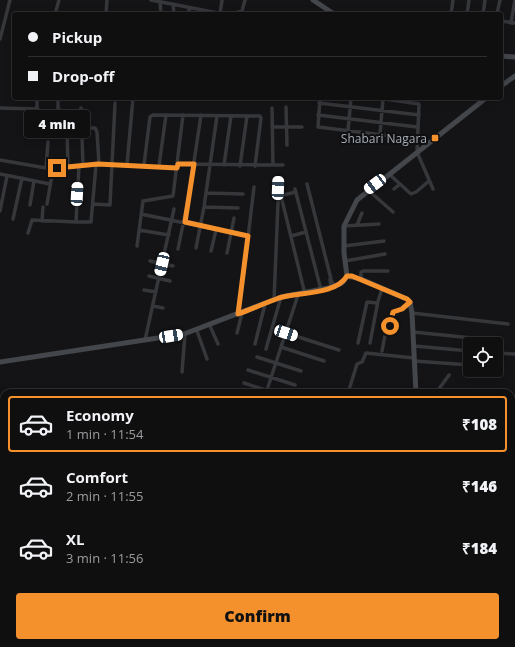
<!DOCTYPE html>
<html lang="en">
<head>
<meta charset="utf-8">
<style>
	:root { --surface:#0f0f10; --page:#1d1d1e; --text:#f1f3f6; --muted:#9b9c9f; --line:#2f2f30; --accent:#f5912d }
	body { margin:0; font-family:"Open Sans",sans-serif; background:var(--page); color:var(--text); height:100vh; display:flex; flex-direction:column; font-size:15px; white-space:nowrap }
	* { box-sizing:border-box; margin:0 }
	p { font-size:13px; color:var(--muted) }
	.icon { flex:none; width:22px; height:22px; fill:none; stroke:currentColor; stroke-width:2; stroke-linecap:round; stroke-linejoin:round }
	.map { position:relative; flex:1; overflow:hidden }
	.details { position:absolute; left:0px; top:389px; width:515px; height:258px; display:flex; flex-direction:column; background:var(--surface); border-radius:12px 12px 0 0; box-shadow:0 2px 10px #0003,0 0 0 1px var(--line) }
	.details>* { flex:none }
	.top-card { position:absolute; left:12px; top:12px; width:491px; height:88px; border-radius:4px; box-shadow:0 2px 10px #0003,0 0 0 1px var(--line); display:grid; align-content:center; height:88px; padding:0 16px; background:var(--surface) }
	.tools { position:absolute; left:463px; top:337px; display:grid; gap:8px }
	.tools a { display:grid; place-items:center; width:40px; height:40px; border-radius:4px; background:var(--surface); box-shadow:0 2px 10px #0003,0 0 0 1px var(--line); font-size:20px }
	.end { position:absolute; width:18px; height:18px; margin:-9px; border:5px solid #f5912d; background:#111; box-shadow:0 0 0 2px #111 }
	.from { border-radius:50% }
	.bubble { position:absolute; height:28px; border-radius:4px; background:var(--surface); box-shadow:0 2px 10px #0003,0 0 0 1px var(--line); font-size:13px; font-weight:800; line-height:28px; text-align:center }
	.car { position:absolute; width:12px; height:24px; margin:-12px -6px; border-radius:5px; box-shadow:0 0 3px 1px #0007; background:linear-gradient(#fff 24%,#345 0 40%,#fff 0 76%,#345 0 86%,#fff 0) }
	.top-card b { display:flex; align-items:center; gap:14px; height:38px; font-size:15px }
	.top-card b+b { border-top:1px solid var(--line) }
	.top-card i { width:10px; height:10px; background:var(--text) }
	ul { padding:7px 0 0; list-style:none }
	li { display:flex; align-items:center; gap:12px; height:56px; margin:0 8px 6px; padding:0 8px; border:2px solid transparent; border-radius:4px }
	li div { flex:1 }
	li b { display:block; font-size:15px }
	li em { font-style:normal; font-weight:800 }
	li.current { border-color:var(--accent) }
	li>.icon { width:36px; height:36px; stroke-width:1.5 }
	.button { display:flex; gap:8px; margin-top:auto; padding:8px 16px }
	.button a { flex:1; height:46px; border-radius:4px; background:var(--accent); color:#111; font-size:16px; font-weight:800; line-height:46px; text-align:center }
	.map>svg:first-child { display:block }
	.water { fill:#2a363a }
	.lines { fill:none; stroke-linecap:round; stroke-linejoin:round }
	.stream { stroke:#2a363a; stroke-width:1 }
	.street { stroke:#35373b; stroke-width:3.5 }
	.secondary { stroke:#43464b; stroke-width:5 }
	.primary { stroke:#51555a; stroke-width:5.5 }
	.route { stroke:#f5912d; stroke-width:5 }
	.poi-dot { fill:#f5912d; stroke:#0f0f11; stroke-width:1.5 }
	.labels { text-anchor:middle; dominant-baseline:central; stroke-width:4; stroke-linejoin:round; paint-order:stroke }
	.poi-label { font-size:12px; fill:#a6aeb7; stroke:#0f0f11; text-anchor:end }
</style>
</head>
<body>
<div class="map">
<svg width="515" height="647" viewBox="0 0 515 647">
	<rect width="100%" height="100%" fill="#141416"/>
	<path class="water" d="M511 609 515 610V647H467L464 643H511Z"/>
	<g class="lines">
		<path class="stream" d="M0 646 3 647"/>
		<path class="street" d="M151 0 223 14
			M160 2 161 14
			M173 4 174 14
			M189 8V14
			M55 14 59 0
			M106 14 107 0
			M220 14 222 0
			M231 14 242 11 245 0
			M416 14H422
			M451 14 453 0
			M467 14 469 0
			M483 14 485 0
			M497 14 500 0
			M501 21 515 23
			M511 23 515 0
			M0 39 10 0
			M320 98 318 127 416 139
			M378 98 419 104 417 152 433 189
			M319 103 419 115
			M286 107 287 145
			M0 108 37 109 43 113 60 110 63 113 64 128H95L97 132 99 164
			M81 108 83 166
			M272 108 273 165
			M37 109V98
			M58 110V98
			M318 115 417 127
			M272 127H302
			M67 128 68 167
			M348 131 351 98
			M380 134 383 99
			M0 160 46 168 99 164 177 168
			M178 164 283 165
			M127 165 133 98
			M144 165 150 117 153 115 260 116 261 118 255 166
			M224 165 231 116
			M159 166 166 115
			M240 166 247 116
			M46 168 48 142
			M0 174 50 184
			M389 174 411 194 416 192 429 181
			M307 184 331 279
			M295 189 321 290
			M394 189 400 184
			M368 190 393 212
			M206 193 243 194
			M279 196 296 192
			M281 196 305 294
			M47 204 52 175
			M93 204 110 205 115 103
			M30 205 34 181
			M204 207 238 208
			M0 211 7 176
			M141 214 248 236
			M13 219 22 178
			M42 221 43 207
			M76 222H91L96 165
			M357 225 362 213
			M344 226 379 224
			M139 230 169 235
			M28 233 32 220 76 222 79 166
			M291 236 306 232
			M137 246 143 201 173 196 183 115
			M344 246 384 241
			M196 248 204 207 217 116
			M178 249 189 195 201 115
			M211 251 216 230
			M227 253 234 218
			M150 261 173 266
			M345 261 385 254
			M149 276 170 281
			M361 279V272L363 271H388
			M331 287 330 279 335 286
			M144 290 156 292
			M274 300 279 179
			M153 306 163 308
			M412 313 508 324
			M239 314 254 187
			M210 326 218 344
			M197 331 207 359
			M413 332 502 341
			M237 333 242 313
			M286 333 339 350
			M145 340 174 209
			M358 343 367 302 377 303
			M370 343 378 301 382 289
			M255 344 265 304
			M414 346 470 351
			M281 347 324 361
			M266 349 281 297
			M382 351 386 330 390 326 393 312 403 309 410 302
			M496 353 515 354
			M257 357 301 371
			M414 361 470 365
			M248 370 295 385
			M182 372 185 334
			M244 383 274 393
			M266 393 298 295
			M348 393 357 364 362 362 366 353 414 358
			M436 393 449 375
			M445 393 446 392
			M0 435 4 451
			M0 458H4
			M0 493 4 492
			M511 500 515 501
			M511 533 515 534
			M511 556 515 558
			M204 643 211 647
			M265 643 278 645
			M228 647V643
			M348 647 350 643
			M362 647 364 643
			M400 647 402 643
			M430 647 431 643"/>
		<path class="secondary" d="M313 0 334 14
			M501 56 515 57
			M501 86 515 76
			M347 276 361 279 407 299 410 302 412 313 416 393
			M0 362 184 334 281 297 333 287 342 283 347 276 344 253V226L357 200 486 98
			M457 643 459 647"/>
		<path class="primary" d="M0 565 4 566
			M31 643 32 647"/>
	</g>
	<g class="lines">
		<path class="route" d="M57 168 98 164 177 168 178 164H194L185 222 248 236 238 314C252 309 265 303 279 298 298 292 336 295 347 276H352L407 299 410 302 402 309 393 312 390 326"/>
	</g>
	<rect class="poi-dot" x="431" y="134" width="8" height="8" rx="2"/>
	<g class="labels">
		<g class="poi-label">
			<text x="427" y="138">Shabari Nagara</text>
		</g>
	</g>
</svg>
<div class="tools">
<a><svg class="icon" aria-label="locate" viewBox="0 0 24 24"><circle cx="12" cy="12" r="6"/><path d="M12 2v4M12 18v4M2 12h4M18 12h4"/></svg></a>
</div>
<i class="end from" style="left:390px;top:326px"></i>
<i class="end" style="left:57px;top:168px"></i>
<div class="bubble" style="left:24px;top:110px;width:66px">4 min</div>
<i class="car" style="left:375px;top:184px;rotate:233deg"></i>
<i class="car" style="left:278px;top:188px;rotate:2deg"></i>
<i class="car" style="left:77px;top:194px;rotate:3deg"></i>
<i class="car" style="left:162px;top:264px;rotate:193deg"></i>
<i class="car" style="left:286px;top:333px;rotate:108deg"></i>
<i class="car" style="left:171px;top:336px;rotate:81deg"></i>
<div class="top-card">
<b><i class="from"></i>Pickup</b>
<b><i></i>Drop-off</b>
</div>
<section class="details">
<ul>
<li class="current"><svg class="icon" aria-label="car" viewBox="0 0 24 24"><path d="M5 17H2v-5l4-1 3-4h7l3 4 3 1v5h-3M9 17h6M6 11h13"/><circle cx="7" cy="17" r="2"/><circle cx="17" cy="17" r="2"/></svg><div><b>Economy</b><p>1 min · 11:54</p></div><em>₹108</em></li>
<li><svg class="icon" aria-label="car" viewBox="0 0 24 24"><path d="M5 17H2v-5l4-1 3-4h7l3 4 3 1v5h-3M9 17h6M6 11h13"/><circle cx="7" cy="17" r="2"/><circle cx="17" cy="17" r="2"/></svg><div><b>Comfort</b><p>2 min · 11:55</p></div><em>₹146</em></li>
<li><svg class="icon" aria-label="car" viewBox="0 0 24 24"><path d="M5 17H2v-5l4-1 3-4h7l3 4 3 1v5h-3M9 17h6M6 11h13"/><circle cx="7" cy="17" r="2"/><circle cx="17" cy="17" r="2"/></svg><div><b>XL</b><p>3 min · 11:56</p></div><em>₹184</em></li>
</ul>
<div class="button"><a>Confirm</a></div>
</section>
</div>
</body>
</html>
